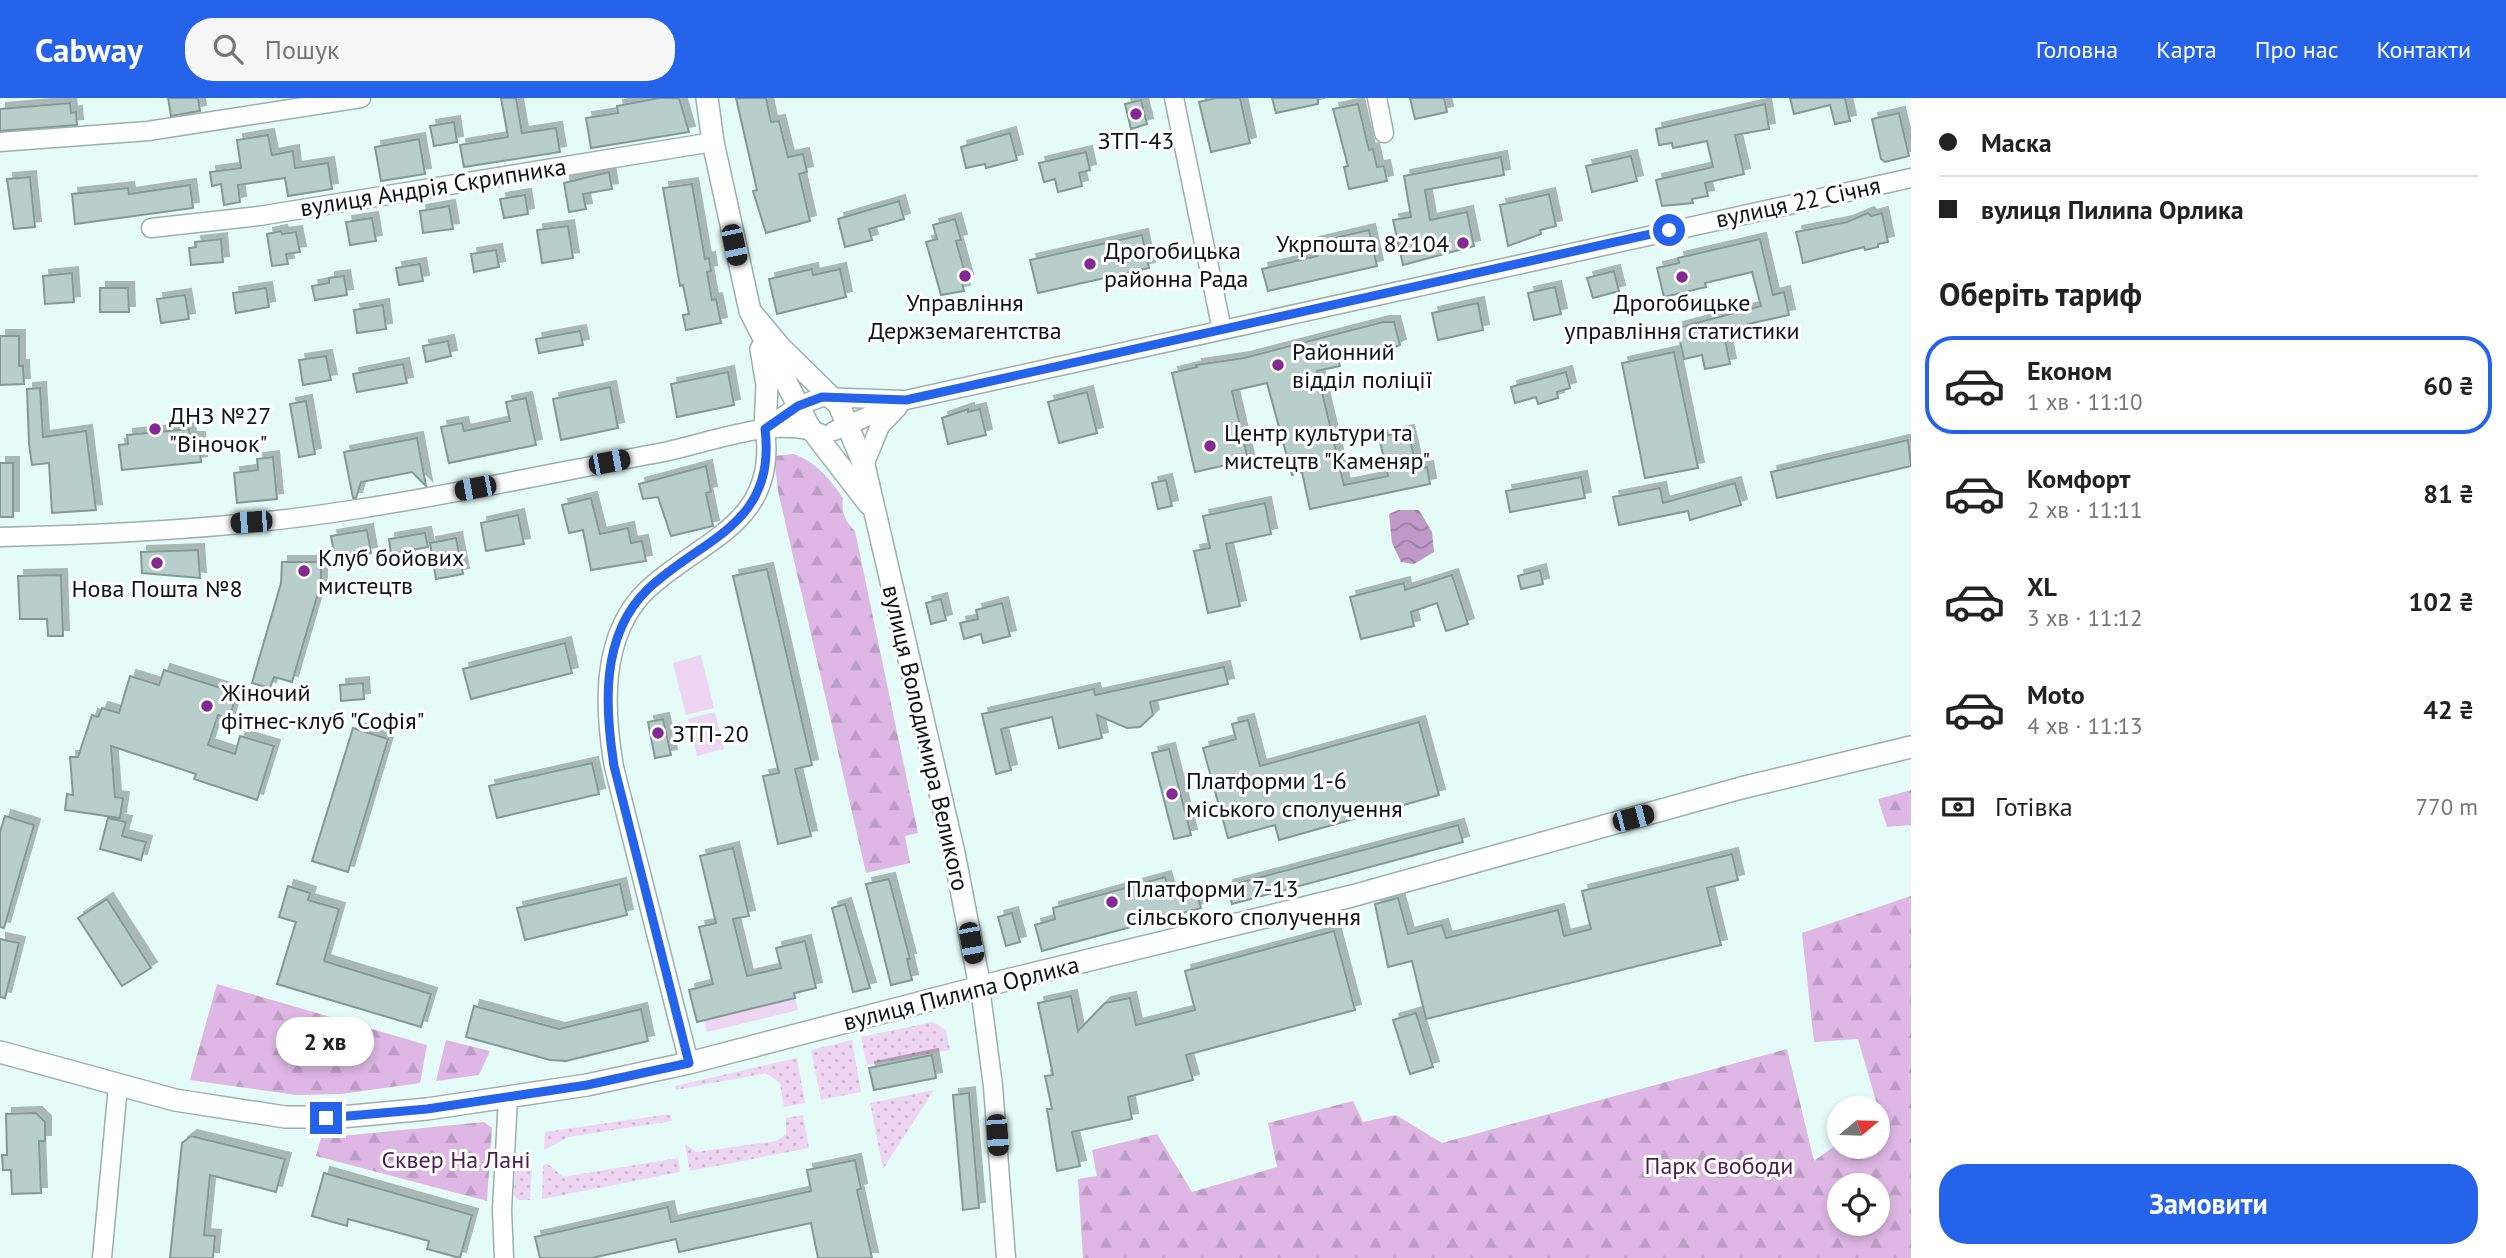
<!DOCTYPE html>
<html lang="uk">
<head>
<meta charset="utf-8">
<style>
	:root { --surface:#fff; --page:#f6f6f6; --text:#222; --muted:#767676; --line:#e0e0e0; --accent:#2563eb }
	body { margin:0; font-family:"PT Sans",sans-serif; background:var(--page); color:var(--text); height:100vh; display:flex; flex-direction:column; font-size:26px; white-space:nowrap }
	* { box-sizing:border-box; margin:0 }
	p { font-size:23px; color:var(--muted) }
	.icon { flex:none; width:38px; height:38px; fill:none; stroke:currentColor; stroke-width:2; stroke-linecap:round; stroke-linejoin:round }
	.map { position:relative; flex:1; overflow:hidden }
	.panel { display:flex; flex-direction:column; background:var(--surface); width:595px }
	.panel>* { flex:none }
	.top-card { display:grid; align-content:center; height:154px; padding:0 28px; background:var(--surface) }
	.needle { width:46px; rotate:71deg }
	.controls { position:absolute; left:1827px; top:998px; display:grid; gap:14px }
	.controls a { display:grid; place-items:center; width:63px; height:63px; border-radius:50%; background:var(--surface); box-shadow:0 4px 10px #0003; font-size:35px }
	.end { position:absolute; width:32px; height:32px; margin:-16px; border:9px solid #2563eb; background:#fff; box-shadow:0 0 0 4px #fff }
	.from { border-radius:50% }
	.bubble { position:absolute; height:49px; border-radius:24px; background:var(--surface); box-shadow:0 4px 10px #0003; font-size:23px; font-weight:600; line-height:49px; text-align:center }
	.car { position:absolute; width:21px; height:42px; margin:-21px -10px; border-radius:9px; box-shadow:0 0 5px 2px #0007; background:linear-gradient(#222 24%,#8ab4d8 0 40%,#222 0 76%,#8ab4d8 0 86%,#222 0) }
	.top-card b { display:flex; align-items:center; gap:24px; height:66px; font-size:26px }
	.top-card b+b { border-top:2px solid var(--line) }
	.top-card i { width:18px; height:18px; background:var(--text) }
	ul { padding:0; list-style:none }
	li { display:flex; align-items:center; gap:21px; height:98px; margin:0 14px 10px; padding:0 14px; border:4px solid transparent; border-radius:28px }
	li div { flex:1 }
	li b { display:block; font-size:26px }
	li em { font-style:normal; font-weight:600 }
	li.on { border-color:var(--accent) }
	li>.icon { width:63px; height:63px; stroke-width:1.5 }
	h2 { padding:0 28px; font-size:32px; line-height:84px }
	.pay { display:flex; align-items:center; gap:18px; height:77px; padding:0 28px; font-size:26px }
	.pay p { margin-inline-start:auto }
	.button { display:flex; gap:14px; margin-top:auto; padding:14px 28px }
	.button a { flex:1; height:80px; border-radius:28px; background:var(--accent); color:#fff; font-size:28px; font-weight:600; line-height:80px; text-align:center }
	header { display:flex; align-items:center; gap:42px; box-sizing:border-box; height:98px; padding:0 35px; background:var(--accent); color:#fff }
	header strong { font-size:33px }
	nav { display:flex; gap:38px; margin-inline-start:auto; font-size:24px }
	.search { width:490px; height:63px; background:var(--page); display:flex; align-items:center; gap:18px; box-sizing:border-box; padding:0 24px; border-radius:28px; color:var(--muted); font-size:26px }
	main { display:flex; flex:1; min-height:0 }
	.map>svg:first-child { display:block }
	.grass { fill:url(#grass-dots) }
	.forest { fill:url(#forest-firs); fill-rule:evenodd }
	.green { fill:#eed5f2 }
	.water { fill:url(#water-waves) }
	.building { fill:#b8ceca; stroke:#849995; stroke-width:2; filter:url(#shadow) }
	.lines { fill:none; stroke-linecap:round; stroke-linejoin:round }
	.minor-casing { stroke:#9bb0ac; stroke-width:21 }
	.major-casing { stroke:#9bb0ac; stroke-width:24 }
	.minor { stroke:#fff; stroke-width:18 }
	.major { stroke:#fff; stroke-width:21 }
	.route { stroke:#2563eb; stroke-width:9 }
	.poi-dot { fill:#842994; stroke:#fff; stroke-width:2.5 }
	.labels { text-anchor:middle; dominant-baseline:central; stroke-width:6; stroke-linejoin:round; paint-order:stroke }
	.poi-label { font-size:24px; fill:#0e1614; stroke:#fff; text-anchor:start }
	.street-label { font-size:24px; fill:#0e1614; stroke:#fff }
	.park-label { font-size:24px; fill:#4c1d54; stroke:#fff }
</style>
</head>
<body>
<header>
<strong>Cabway</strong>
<div class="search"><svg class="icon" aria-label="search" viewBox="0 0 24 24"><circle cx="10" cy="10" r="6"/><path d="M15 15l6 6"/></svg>Пошук</div>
<nav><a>Головна</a><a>Карта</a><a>Про нас</a><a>Контакти</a></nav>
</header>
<main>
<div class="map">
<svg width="1911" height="1160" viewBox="0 0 1911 1160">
	<defs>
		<pattern id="grass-dots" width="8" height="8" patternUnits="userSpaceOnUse" patternTransform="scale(1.75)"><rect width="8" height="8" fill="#eed5f2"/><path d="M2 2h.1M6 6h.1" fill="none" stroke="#cbb6cf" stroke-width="1.8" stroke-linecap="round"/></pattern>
		<pattern id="forest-firs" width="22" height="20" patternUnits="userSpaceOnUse" patternTransform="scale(1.75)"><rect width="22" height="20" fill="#deb7e4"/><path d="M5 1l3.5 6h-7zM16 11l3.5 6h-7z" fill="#bd9dc3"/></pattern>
		<pattern id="water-waves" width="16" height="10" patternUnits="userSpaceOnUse" patternTransform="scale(1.75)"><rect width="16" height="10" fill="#c09ac6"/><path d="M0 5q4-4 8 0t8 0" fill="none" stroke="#9a7da0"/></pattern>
		<filter id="shadow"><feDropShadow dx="6" dy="-6" stdDeviation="0" flood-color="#0004"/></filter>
	</defs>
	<rect width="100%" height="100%" fill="#e4fbf7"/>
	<path class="grass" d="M933 924 946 932 950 952 867 967 861 939Z
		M852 942 861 994 821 1002 811 952Z
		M797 960 805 1005 784 1009 780 985 766 975 676 992 675 988Z
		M934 992 883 1071 870 1005Z
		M670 1016 672 1023 568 1039 544 1052 545 1034Z
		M803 1017 809 1050 690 1073 685 1046 696 1054 777 1043 786 1036V1020Z
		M678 1060 680 1074 542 1101 543 1067 548 1066 563 1079Z
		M532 1069 530 1102H518L514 1097 515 1076 519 1070Z"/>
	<path class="forest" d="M794 356C817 365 829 380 843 400 841 413 845 424 855 433L918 735 905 738 910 765 866 775 778 393 774 358Z
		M1911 692V727L1887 729 1878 701Z
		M1911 798V1160H1083L1078 1081 1097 1078 1092 1052 1157 1036 1192 1094 1277 1069 1268 1025 1353 1003 1363 1024 1396 1017 1442 1045 1787 951 1814 1063 1839 1045V1048H1878V1010L1858 941 1814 944 1802 835ZM1839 1087H1878V1125H1839Z
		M217 886 427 947 420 985 341 996 296 997 190 982Z
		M446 942 490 953 479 977 436 983Z
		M484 1024 492 1030 487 1103 316 1058 321 1040Z"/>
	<path class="green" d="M701 557 714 610 686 617 673 565Z
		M715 614 724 651 697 658 688 621Z
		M795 900 798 912 707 934 704 922Z"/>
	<path class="water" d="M1398 412H1419L1432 434 1434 454 1414 466 1401 464 1392 445 1389 416Z"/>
	<path class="building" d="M168 0H198L200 13 171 18Z
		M501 0H516L522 35 556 30 560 54 464 69 460 47 508 39Z
		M659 0H679L689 34 591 50 586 20 618 15 617 8Z
		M736 0H766L771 24 779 23 788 59 803 56 807 74 799 76 810 123 766 135 753 93 757 92Z
		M1216 0H1240L1250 45 1211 54 1199 4Z
		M1272 0H1318V6L1276 15Z
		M1410 0H1444L1447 14 1415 21Z
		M1790 0H1845L1850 23 1835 26 1830 7 1794 16Z
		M1141 2 1147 26 1131 31 1125 6Z
		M70 5 71 15 76 14 77 27 0 33V11Z
		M1358 6 1369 52 1373 51 1377 69 1384 68 1387 83 1349 91 1344 69 1348 68 1333 11Z
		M1765 6 1769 31 1735 37 1744 76 1705 85 1708 98 1692 101 1693 105 1662 108 1656 82 1713 69 1707 43 1673 50 1672 45 1659 47 1656 31Z
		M1899 15 1909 58 1885 64 1881 61 1872 21Z
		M454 24 457 44 434 48 430 28Z
		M1010 35 1017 62 986 70 985 66 966 70 961 49Z
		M268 37 272 57 293 53 295 70 328 65 332 91 288 98 285 80 238 87 240 104 224 107 221 86 212 88 210 74 241 70 237 42Z
		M419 41 425 76 381 83 375 49Z
		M1086 54 1090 72 1079 75 1082 88 1058 94 1055 81 1044 84 1039 65Z
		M1631 58 1637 83 1592 94 1586 68Z
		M1501 59 1504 77 1425 92 1430 122 1467 114 1474 148 1403 167 1393 122 1411 119 1404 78Z
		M609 74 612 91 583 96 586 111 569 114 564 85Z
		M30 79 35 129 14 131 7 81Z
		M692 86 705 161 709 160 711 173 707 174 712 202 716 201 721 225 686 232 683 217 689 216 683 187 680 188 663 90Z
		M190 87 193 110 75 126 72 96 128 90 129 96Z
		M1549 96 1556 128 1540 132 1541 136 1508 148 1500 107Z
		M525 97 528 116 504 120 500 101Z
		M899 103 904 121 869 131 872 142 845 149 838 121Z
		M449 108 453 131 423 135 420 113Z
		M1868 115 1871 118 1882 115 1888 144 1878 146V149L1865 152 1864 149 1803 165 1796 134 1847 124Z
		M372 120 376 143 350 147 346 124Z
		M955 121 961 142 956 143 967 182 962 184 964 193 941 197 926 144 937 141 933 127Z
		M568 128 573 160 542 165 537 132Z
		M1369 132 1377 168 1268 193 1262 171 1317 158 1313 145Z
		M281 133 282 136 296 134 300 154 286 156 288 166 272 168 267 136Z
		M1142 137 1149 170 1038 195 1030 162Z
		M221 141 223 164 191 167 189 150 196 149 195 144Z
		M1760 141 1773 197 1784 194 1789 217 1748 226 1749 232 1724 237 1730 266 1705 271 1702 257 1684 261 1677 230 1761 208 1752 174 1705 185 1706 189 1664 199 1657 170 1679 165 1678 160Z
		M496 152 499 169 474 174 471 156Z
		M420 166 423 183 399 187 396 170Z
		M812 171 813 177 840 171 846 199 777 216 769 181Z
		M1614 173 1619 193 1593 200 1587 180Z
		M72 175 74 204 45 206 43 178Z
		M344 178 347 197 315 202 312 188 329 185V180Z
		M1555 189 1561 216 1534 222 1528 195Z
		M100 190H128L129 214H100Z
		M266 190 269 209 236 215 233 195Z
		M185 197 189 221 161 225 157 201Z
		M1478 205 1483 232 1438 242 1432 215Z
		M383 207 386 231 357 235 354 212Z
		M1383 224H1394L1400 247 1389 252 1338 261 1340 268 1317 273 1344 387 1388 378 1379 339 1408 333 1417 371 1427 369 1430 386 1310 411 1302 374 1292 377 1267 285 1232 293 1248 362 1195 374 1172 275 1197 269 1196 267 1244 260Z
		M580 233 583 247 539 255 536 241Z
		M0 238H19V268H23L24 286 0 287Z
		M448 243 451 258 426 264 423 248Z
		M1674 254 1698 370 1645 380 1622 265Z
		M326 258 331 282 303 287 299 262Z
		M403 266 407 285 357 294 353 276Z
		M728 274 734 307 677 319 671 286Z
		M1566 274 1570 290 1557 294 1558 300 1538 306 1536 299 1515 305 1511 289Z
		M610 289 618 330 561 342 553 301Z
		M40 290 43 339 86 333 96 412 52 415 49 365 32 367 29 346 27 291Z
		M1087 294 1097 335 1059 345 1048 304Z
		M526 300 536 347 449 365 441 329 462 325 464 333 510 323 506 304Z
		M306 303 315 356 299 359 290 306Z
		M968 311V314L980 311 986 337 948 346 942 320Z
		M189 331 190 340H199L201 364 122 372 119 347 128 346 127 337Z
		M417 340 426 388 412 374 361 384 356 400H353L344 354Z
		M1908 342 1911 368 1777 400 1771 374Z
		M273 359 277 401 237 405 234 375 258 372 257 361Z
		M0 365H13V419H0Z
		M706 368 711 394 706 395 713 428 671 438 658 399 643 401 639 386Z
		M1581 379 1585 400 1510 414 1506 393Z
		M1166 382 1172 408 1158 411 1152 385Z
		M1735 385 1741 407 1690 422 1688 413 1619 427 1613 399 1660 390 1663 405Z
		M591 400 600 436 628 430 631 445 642 443 646 463 591 472 583 432 569 435 562 407Z
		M1265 405 1271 436 1226 446 1240 508 1208 515 1194 453 1210 450 1203 418Z
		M518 417 524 446 486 453 481 425Z
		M367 432 371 455 335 461 331 438Z
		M425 435 428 449 391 456 389 441Z
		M456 440 463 476 436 481 430 445Z
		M198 452 200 480 142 475 141 454Z
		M282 464H321V485L292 584 274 579 270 590 252 585 281 485Z
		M767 471 812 667 795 671 811 738 778 746 763 678 779 675 733 478Z
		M1540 472 1543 486 1521 491 1518 478Z
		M61 477 63 538H48L47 521H20L18 478Z
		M1452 477 1468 526 1446 533 1437 505 1411 514 1414 528 1361 541 1350 499 1404 485 1405 492Z
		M941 501 946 522 931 526 926 505Z
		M1002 505 1010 538 983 545 981 536 964 541 960 525 978 521 976 512Z
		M565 545 572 575 471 601 463 571Z
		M1224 569 1228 586 1150 604 1153 617 1140 629 1127 630 1097 617 1102 640 1059 650 1052 619 1001 631 1011 672 996 676 982 616 1094 591 1095 597Z
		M164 572 237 595 229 621 218 617 208 647 235 656 240 638 274 648 257 702 194 681 196 676 111 648 115 699 123 700 120 720 65 712 67 696 73 697 70 659H78L92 617 98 619 102 610 119 615 130 578 159 587Z
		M363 585 364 601 341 603 340 587Z
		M663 621 671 657 655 660 648 624Z
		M1248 622 1260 668 1419 624 1439 697 1279 742 1275 727 1228 740 1203 650 1236 641 1232 626Z
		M353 630 388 641 348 774 312 763Z
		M1169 651 1191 737 1174 741 1152 655Z
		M592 665 599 696 497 720 489 688Z
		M5 718 34 727 4 830 0 829V734Z
		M108 720 126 724 122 738 146 744 141 762 100 751Z
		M1458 727 1463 744 1232 806 1227 788Z
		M733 750 749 818 733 821 747 878 781 870 776 850 805 843 816 890 794 895 795 900 697 924 689 892 713 886 699 829 716 825 700 758Z
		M1732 756 1738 782 1707 790 1721 847 1426 921 1412 863 1388 869 1375 806 1398 800 1408 836 1442 827 1446 840 1558 812 1564 838 1591 831 1582 793Z
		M1165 779 1171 799 1196 792 1201 810 1042 853 1035 827 1055 821 1053 810Z
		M889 781 910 861H907L912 882 891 887 866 786Z
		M620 786 627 817 525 842 517 810Z
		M288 788 310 795 308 802 339 811 324 863 431 896 421 929 277 886 296 824 279 819Z
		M107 801 151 870 122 888 78 820Z
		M845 806 870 890 853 894 832 810Z
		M1012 815 1020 844 1006 848 998 819Z
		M1334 833 1355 912 1186 957 1193 982 1128 999 1132 1021 1072 1034 1080 1068 1057 1073 1047 1011H1052L1045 978 1053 977 1038 905 1071 898 1078 933 1105 905 1130 900 1136 927 1195 912 1185 873Z
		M0 841 19 845 5 900 0 899Z
		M474 908 559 931 641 911 648 943 566 963 550 962 466 939Z
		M1416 915 1433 969 1410 976 1393 922Z
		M932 957 936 980 874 992 869 970Z
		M969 995 979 1110 963 1112 953 997Z
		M36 1015 45 1024V1043H39L41 1095 12 1096 11 1072H3L2 1057H7L6 1016Z
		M191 1038 285 1061 276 1094 210 1077 204 1137 215 1138 213 1160H170L182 1045Z
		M855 1062 861 1091 857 1092 872 1160H818L811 1125 679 1154 676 1141 592 1160H540L535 1139 668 1109 671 1124 811 1093 807 1072Z
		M324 1075 472 1117 460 1160 427 1151 429 1143 348 1121 347 1128 312 1118Z"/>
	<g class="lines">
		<g class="minor-casing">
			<path id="minor" d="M1174 0 1222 232
				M1377 0 1384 35
				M0 44 148 33 361 0
				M151 130 259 118 713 44
				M765 331 798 308 822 299 902 302
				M834 333 906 302 1911 80
				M864 367 880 328 898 309
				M0 439C119 436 240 430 358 411 461 395 562 373 664 354 713 344 770 319 820 335
				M980 889 993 988 1006 1160
				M689 965 614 669C604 611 600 537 647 492 701 441 778 427 765 331
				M102 1160 118 988
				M504 1160 502 1112 508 999"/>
		</g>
		<g class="major-casing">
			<path id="major" d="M707 0 713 44 750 213 808 327 869 406
				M750 213 780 249 839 307 864 367 954 755 980 889
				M761 251 767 287 765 331
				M0 954 175 1002 285 1019H341L427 1011 587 987 689 965 999 884 1352 798 1741 690 1911 649"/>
		</g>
		<use href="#minor" class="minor"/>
		<use href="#major" class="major"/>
	</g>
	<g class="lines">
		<path class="route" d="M326 1020 427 1011 587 987 689 965 614 668C605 610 600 538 647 492 701 440 777 428 765 331L798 308 822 299 906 302 1669 132"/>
	</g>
	<g class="poi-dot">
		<circle cx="1136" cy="16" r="7"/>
		<circle cx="1463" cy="145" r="7"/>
		<circle cx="1090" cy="166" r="7"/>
		<circle cx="965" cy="178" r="7"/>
		<circle cx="1682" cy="179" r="7"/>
		<circle cx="1278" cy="267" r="7"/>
		<circle cx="155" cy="331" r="7"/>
		<circle cx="1210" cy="348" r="7"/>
		<circle cx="157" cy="465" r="7"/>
		<circle cx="304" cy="473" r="7"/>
		<circle cx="207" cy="608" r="7"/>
		<circle cx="658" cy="635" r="7"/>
		<circle cx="1172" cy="696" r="7"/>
		<circle cx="1112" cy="804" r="7"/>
	</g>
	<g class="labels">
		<g class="poi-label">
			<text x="1136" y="42" text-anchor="middle">ЗТП-43</text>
			<text x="1449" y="145" text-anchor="end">Укрпошта 82104</text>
			<text x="1104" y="152">Дрогобицька<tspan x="1104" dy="28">районна Рада</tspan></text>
			<text x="965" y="204" text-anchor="middle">Управління<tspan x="965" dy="28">Держземагентства</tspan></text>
			<text x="1682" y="204" text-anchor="middle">Дрогобицьке<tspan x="1682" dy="28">управління статистики</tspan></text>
			<text x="1292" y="253">Районний<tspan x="1292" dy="28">відділ поліції</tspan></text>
			<text x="169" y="317">ДНЗ №27<tspan x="169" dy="28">"Віночок"</tspan></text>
			<text x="1224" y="334">Центр культури та<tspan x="1224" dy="28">мистецтв "Каменяр"</tspan></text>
			<text x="318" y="459">Клуб бойових<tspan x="318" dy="28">мистецтв</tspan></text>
			<text x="157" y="490" text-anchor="middle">Нова Пошта №8</text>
			<text x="221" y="594">Жіночий<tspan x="221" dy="28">фітнес-клуб "Софія"</tspan></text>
			<text x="672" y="635">ЗТП-20</text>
			<text x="1186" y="682">Платформи 1-6<tspan x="1186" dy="28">міського сполучення</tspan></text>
			<text x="1126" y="790">Платформи 7-13<tspan x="1126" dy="28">сільського сполучення</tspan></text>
		</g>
		<g class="street-label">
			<text transform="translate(433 89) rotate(-9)">вулиця Андрія Скрипника</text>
			<text transform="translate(1798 104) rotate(-12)">вулиця 22 Січня</text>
			<text transform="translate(926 640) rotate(77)">вулиця Володимира Великого</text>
			<text transform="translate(961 895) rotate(-14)">вулиця Пилипа Орлика</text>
		</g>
		<g class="park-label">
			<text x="456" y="1061">Сквер На Лані</text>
			<text x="1719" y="1067">Парк Свободи</text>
		</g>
	</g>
</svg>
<div class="controls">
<a><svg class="needle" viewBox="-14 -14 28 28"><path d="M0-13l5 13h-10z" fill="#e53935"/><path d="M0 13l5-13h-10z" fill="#767676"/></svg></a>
<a><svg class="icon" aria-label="locate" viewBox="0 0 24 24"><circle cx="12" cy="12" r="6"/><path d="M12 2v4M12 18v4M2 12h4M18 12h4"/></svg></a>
</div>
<i class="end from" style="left:1669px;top:132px"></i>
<i class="end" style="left:326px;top:1020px"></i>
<div class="bubble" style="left:276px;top:919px;width:98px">2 хв</div>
<i class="car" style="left:734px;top:147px;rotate:168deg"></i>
<i class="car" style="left:609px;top:364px;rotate:79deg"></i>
<i class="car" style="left:475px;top:390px;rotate:259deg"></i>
<i class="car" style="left:251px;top:424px;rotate:266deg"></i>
<i class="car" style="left:1633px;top:720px;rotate:75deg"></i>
<i class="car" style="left:971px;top:845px;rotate:169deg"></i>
<i class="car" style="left:997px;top:1037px;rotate:176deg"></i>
</div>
<section class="panel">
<div class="top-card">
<b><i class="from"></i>Маска</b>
<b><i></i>вулиця Пилипа Орлика</b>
</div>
<h2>Оберіть тариф</h2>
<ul>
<li class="on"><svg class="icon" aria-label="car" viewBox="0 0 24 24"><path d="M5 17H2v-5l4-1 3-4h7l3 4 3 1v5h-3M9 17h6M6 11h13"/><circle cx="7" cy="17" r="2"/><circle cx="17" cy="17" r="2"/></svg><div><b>Економ</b><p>1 хв · 11:10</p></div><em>60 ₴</em></li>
<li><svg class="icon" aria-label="car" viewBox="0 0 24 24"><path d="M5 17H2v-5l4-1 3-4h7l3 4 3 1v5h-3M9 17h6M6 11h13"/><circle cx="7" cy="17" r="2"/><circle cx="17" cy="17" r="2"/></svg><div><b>Комфорт</b><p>2 хв · 11:11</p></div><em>81 ₴</em></li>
<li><svg class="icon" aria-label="car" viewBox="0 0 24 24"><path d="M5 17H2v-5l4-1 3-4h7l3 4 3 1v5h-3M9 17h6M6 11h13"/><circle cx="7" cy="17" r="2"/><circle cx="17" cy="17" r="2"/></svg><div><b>XL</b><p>3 хв · 11:12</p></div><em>102 ₴</em></li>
<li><svg class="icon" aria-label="car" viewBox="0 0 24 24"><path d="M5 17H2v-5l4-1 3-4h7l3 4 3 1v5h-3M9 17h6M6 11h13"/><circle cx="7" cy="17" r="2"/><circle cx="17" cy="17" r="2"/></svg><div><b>Moto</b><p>4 хв · 11:13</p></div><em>42 ₴</em></li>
</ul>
<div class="pay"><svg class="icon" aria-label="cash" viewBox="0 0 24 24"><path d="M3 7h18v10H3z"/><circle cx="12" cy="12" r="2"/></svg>Готівка<p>770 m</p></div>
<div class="button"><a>Замовити</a></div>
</section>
</main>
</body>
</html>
